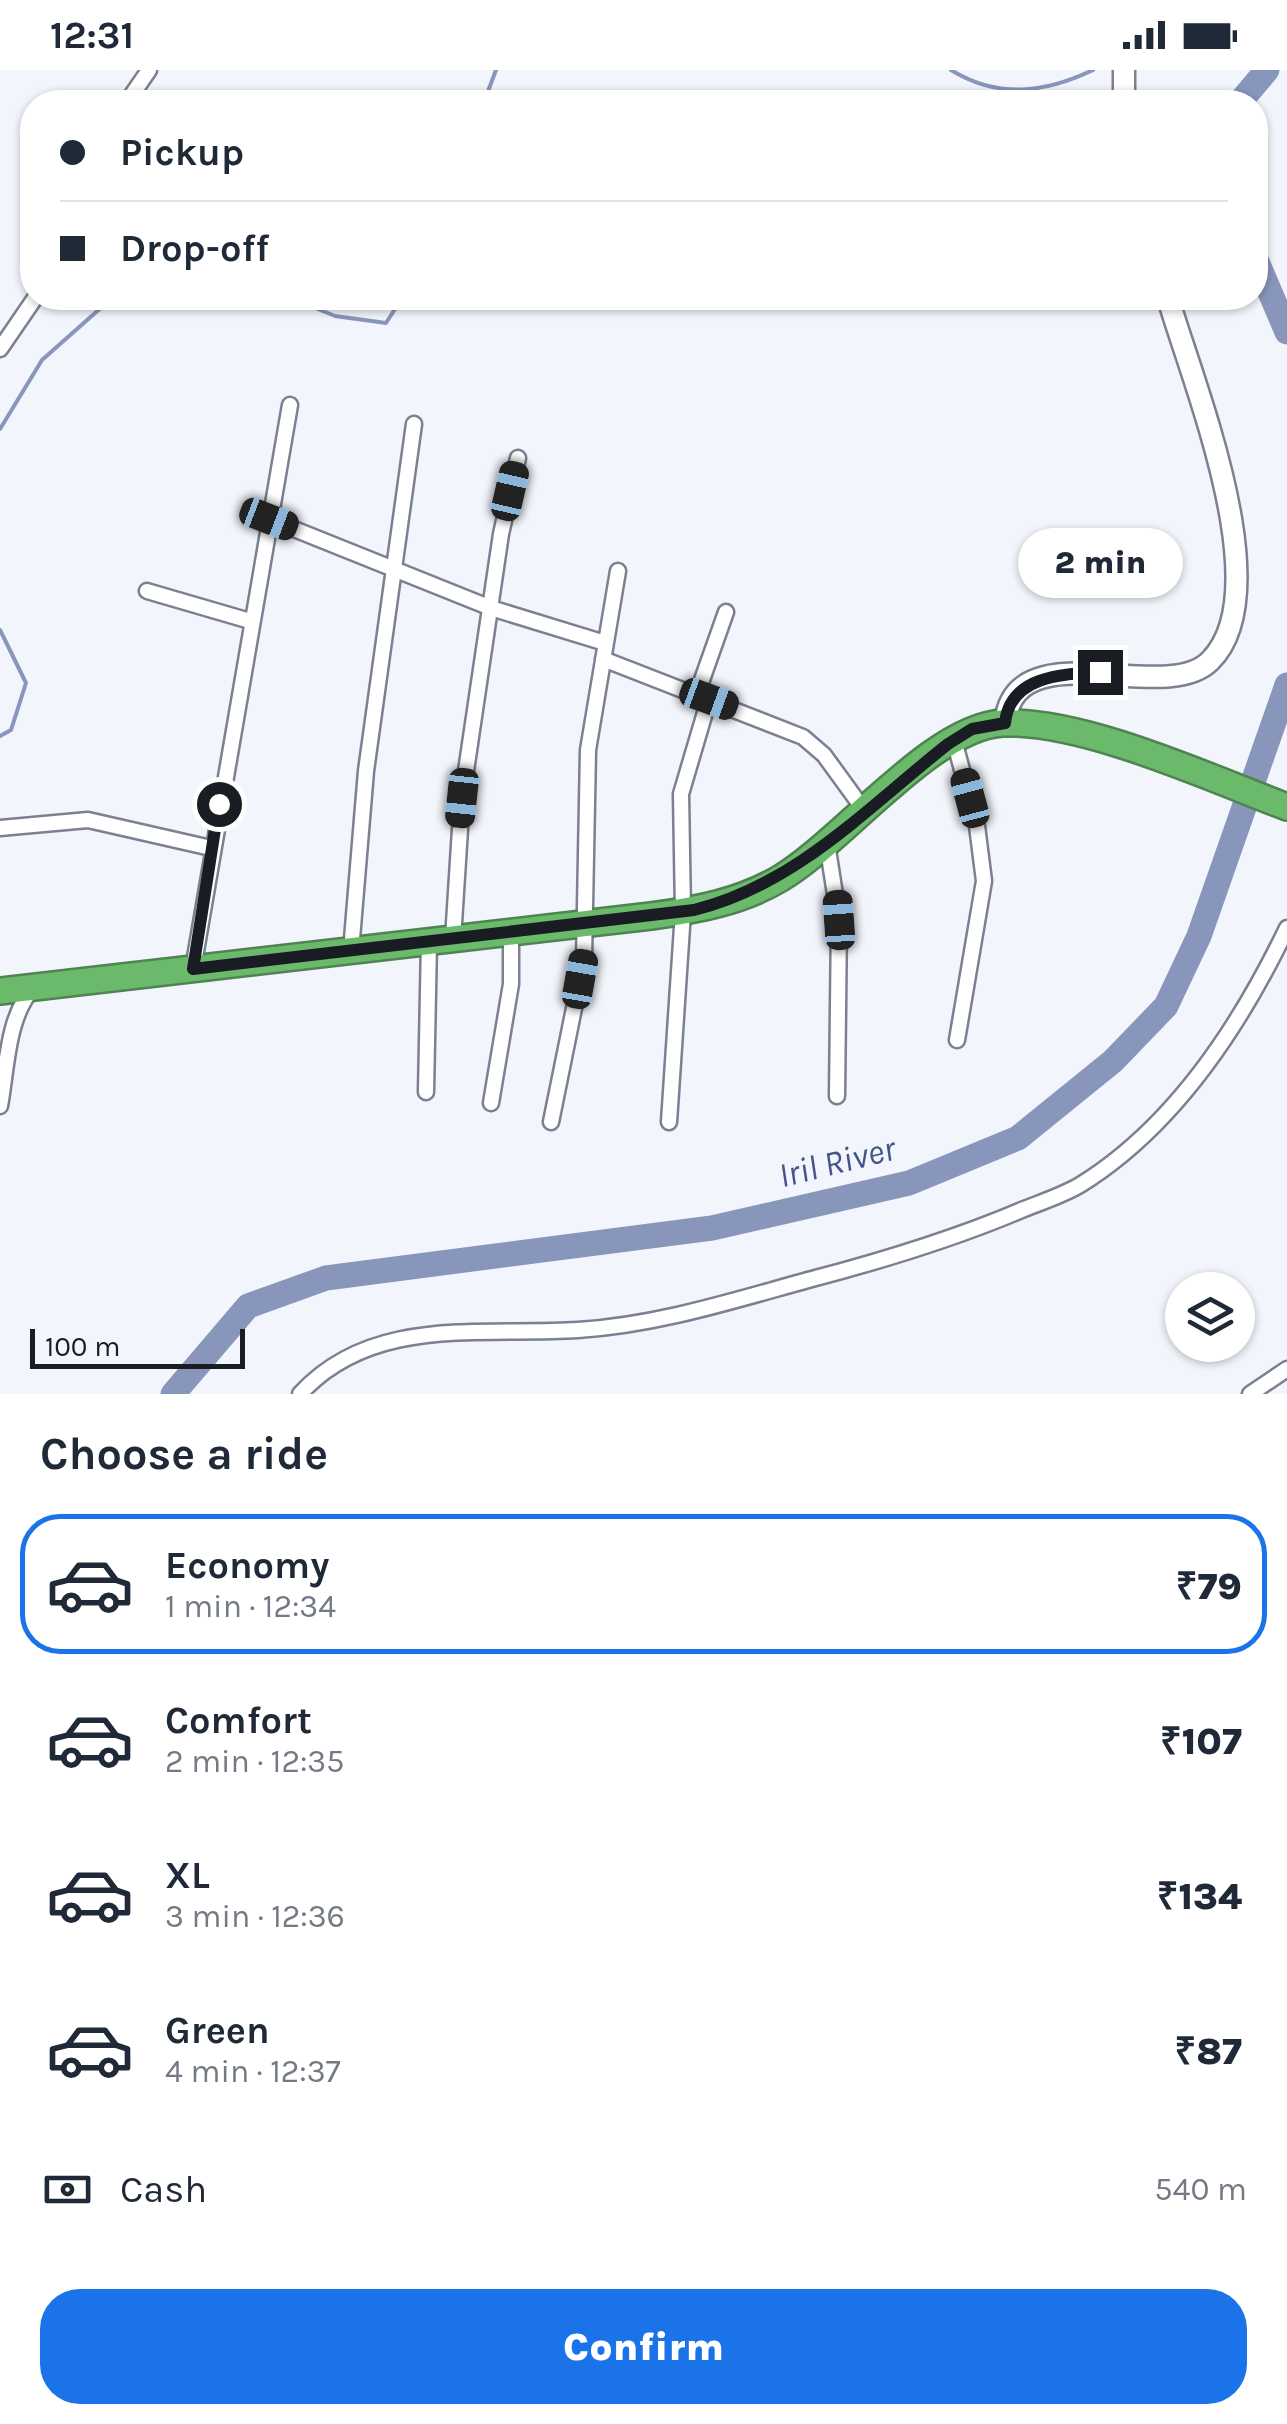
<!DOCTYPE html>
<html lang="en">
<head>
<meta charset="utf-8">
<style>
	:root { --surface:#fff; --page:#f2f2f3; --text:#1f2937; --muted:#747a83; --line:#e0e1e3; --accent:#1a73e8 }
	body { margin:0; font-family:Karla,sans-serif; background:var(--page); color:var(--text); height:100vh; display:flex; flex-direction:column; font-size:38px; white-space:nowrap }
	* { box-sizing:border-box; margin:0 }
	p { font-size:32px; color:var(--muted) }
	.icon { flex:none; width:55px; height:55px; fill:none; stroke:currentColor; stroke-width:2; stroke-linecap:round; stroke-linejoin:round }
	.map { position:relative; height:1324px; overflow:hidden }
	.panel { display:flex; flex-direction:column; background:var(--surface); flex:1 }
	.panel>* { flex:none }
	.guide { position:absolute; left:20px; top:20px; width:1248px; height:220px; border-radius:40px; box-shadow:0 2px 8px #0004; display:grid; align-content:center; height:220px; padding:0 40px; background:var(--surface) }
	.buttons { position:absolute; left:1165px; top:1202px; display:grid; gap:20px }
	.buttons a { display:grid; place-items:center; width:90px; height:90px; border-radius:50%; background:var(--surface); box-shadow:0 2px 8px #0004; font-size:50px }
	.scale { position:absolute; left:30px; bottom:25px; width:215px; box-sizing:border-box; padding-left:10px; border:5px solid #1a1c23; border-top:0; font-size:28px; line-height:35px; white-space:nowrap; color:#1a1c23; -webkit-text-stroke:8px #f2f5fc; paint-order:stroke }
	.end { position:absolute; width:45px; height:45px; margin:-22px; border:12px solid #1a1c23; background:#fff; box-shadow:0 0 0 5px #fff }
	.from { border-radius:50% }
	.bubble { position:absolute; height:70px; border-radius:35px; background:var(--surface); box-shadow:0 2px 8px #0004; font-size:32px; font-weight:800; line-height:70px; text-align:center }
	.car { position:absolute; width:30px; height:60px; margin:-30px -15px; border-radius:12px; box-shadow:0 0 8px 2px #0007; background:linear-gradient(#222 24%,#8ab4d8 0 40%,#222 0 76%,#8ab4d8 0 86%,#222 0) }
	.guide b { display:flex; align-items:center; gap:35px; height:95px; font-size:38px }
	.guide b+b { border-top:2px solid var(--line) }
	.guide i { width:25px; height:25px; background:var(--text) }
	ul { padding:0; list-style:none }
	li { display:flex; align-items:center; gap:30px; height:140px; margin:0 20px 15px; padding:0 20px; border:5px solid transparent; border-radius:40px }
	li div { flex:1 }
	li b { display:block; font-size:38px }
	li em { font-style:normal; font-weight:800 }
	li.on { border-color:var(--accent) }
	li>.icon { width:90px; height:90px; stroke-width:1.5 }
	h2 { padding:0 40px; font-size:45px; line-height:120px }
	.pay { display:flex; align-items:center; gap:25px; height:110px; padding:0 40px; font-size:38px }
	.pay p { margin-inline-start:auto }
	.action { display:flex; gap:20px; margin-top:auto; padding:20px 40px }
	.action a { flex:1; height:115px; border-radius:40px; background:var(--accent); color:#fff; font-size:40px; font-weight:800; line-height:115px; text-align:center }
	.status { display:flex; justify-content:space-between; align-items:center; height:70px; padding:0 50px; background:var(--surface); direction:ltr }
	.status svg { height:28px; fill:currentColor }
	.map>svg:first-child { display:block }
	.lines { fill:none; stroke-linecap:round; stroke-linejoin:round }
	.stream { stroke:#8996bb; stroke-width:4 }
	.river { stroke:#8996bb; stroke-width:25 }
	.street-casing { stroke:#7b8191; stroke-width:19 }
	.secondary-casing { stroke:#7b8191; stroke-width:25 }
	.highway-casing { stroke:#4f8352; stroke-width:30 }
	.street { stroke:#fff; stroke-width:14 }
	.secondary { stroke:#fff; stroke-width:20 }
	.highway { stroke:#6bba6c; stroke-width:25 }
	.route { stroke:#1a1c23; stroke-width:12 }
	.labels { text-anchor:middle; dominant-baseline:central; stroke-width:8; stroke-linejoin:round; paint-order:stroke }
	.water-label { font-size:35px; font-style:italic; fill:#445488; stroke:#f2f5fc }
</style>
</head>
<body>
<div class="status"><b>12:31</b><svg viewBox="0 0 49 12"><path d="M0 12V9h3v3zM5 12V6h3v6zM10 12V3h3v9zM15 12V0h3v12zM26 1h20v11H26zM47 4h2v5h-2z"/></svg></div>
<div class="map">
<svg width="1287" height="1324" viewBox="0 0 1287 1324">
	<rect width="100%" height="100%" fill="#f2f5fc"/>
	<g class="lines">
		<path class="stream" d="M951 0C998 29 1045 23 1093 0
			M484 32 496 0
			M291 228 335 246 386 253 402 228
			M0 359 42 290 112 228
			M0 560 26 613 11 660 0 666"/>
		<path class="river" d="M1240 32 1267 0
			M1255 187 1287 262
			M173 1324 248 1236 326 1208 712 1158 909 1113 1018 1068 1113 991 1166 936 1199 866 1287 615"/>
		<g class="street-casing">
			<path id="street" d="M127 32 149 0
				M0 279 35 228
				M269 449 491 538 605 573
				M147 521 250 551
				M603 589 803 667 824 685 864 740
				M697 624 726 542
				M954 670 977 756 984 811 957 970
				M0 758 88 750 211 778
				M827 773 839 850 837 1026
				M453 869 462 728 501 464 518 388
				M351 881 366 701 414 354
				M193 899 290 335
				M426 1022 429 872
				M491 1033 511 914V862
				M0 1036C7 998 7 946 34 917
				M551 1052 584 889 588 680 618 501
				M669 1052 683 842 681 724 709 629
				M300 1324C372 1245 482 1266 578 1260 657 1255 732 1231 808 1210 881 1191 954 1169 1024 1139 1042 1132 1063 1125 1080 1115 1174 1057 1240 956 1287 858
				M1250 1324 1287 1299"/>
		</g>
		<g class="secondary-casing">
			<path id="secondary" d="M1124 0V32
				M1005 653C1015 559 1164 637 1210 591 1280 522 1192 311 1168 228"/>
		</g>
		<g class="highway-casing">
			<path id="highway" d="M0 921 651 846C696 840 741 832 781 808 843 771 933 656 1003 653 1084 650 1210 708 1287 737"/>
		</g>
		<use href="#street" class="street"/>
		<use href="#secondary" class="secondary"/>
		<use href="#highway" class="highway"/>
	</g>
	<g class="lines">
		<path class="route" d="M219 734 193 899 694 840C796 815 868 737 948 674L972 659 1005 653C1010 606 1062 604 1100 602"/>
	</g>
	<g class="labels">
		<g class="water-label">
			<text transform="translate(837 1092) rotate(-14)">Iril River</text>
		</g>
	</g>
</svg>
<div class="buttons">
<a><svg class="icon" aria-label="layers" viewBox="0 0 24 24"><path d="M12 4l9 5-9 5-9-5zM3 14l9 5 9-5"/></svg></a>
</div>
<div class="scale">100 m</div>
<i class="end from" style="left:219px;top:734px"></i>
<i class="end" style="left:1100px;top:602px"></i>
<div class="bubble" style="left:1018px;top:458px;width:165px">2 min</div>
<i class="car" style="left:510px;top:421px;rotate:13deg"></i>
<i class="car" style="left:269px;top:449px;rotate:111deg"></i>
<i class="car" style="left:709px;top:629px;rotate:110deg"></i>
<i class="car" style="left:462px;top:728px;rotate:186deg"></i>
<i class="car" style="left:970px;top:728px;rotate:345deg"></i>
<i class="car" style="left:839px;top:850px;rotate:356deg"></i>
<i class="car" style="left:580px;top:909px;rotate:10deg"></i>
<div class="guide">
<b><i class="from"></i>Pickup</b>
<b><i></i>Drop-off</b>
</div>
</div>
<section class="panel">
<h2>Choose a ride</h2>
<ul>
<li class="on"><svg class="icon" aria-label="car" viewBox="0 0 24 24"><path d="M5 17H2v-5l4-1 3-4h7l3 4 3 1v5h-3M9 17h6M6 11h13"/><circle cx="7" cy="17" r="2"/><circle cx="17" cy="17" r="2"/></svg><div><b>Economy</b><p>1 min · 12:34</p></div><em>₹79</em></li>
<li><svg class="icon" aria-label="car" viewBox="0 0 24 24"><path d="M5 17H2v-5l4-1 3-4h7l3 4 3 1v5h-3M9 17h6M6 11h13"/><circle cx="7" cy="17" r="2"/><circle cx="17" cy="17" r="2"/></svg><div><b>Comfort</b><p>2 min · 12:35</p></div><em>₹107</em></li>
<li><svg class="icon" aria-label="car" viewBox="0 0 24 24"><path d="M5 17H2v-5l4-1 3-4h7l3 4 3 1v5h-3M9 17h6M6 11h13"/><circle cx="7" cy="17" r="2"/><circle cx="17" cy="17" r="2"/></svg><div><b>XL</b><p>3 min · 12:36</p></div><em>₹134</em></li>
<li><svg class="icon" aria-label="car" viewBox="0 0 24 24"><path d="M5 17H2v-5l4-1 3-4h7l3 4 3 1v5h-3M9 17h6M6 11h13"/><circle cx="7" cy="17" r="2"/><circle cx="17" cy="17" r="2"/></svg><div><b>Green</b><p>4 min · 12:37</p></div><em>₹87</em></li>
</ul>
<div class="pay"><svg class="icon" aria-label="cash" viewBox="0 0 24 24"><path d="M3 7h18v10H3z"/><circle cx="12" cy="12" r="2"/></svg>Cash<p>540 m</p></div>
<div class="action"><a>Confirm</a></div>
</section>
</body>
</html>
